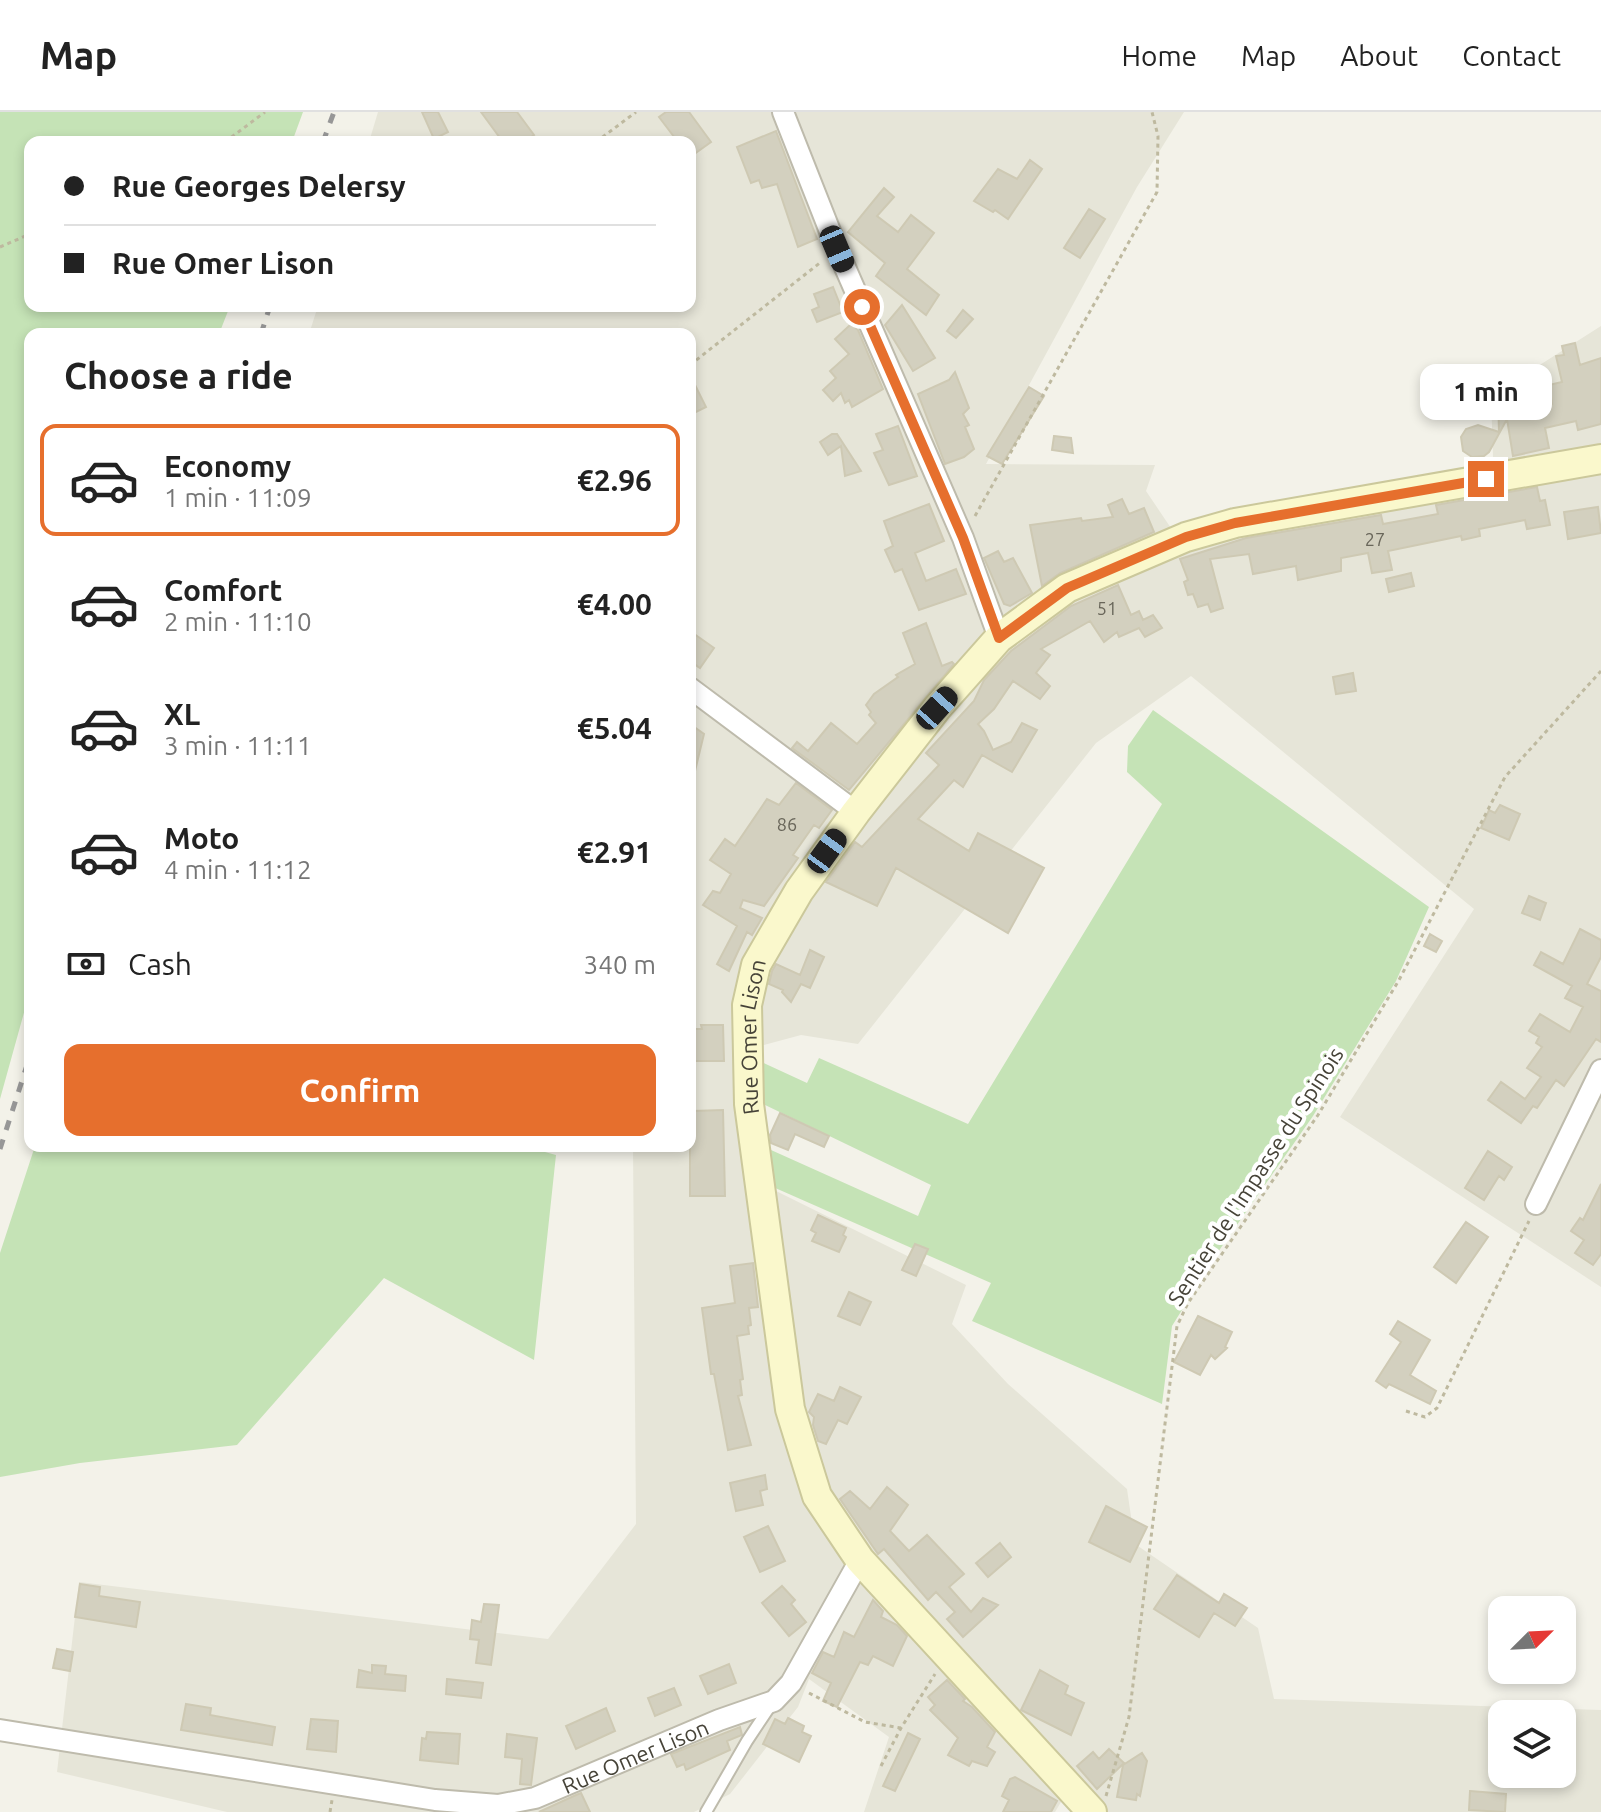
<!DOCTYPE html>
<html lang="en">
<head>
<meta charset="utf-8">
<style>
	:root { --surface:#fff; --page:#f2f2f2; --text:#222; --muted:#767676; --line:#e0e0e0; --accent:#e66f2d }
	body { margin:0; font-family:Ubuntu,sans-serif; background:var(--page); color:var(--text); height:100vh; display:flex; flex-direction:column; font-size:30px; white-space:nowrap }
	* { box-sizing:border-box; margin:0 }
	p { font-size:26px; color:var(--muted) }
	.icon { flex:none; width:44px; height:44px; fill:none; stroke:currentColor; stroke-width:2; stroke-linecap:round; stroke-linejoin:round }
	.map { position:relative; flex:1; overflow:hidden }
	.details { position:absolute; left:24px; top:216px; width:672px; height:824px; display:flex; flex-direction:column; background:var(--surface); border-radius:16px; box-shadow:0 4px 12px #0003 }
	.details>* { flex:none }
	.hud { position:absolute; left:24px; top:24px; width:672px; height:176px; border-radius:16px; box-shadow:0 4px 12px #0003; display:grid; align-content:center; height:176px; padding:0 40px; background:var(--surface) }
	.needle { width:52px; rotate:66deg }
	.buttons { position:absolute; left:1488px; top:1484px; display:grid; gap:16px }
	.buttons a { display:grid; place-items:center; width:88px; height:88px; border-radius:16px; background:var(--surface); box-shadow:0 4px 12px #0003; font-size:40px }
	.end { position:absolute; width:36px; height:36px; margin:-18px; border:10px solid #e66f2d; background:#fff; box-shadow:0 0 0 4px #fff }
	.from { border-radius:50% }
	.bubble { position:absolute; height:56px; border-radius:16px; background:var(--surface); box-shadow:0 4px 12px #0003; font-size:26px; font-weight:600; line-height:56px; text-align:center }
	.car { position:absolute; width:24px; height:48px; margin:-24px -12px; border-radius:10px; box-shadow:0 0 6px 2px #0007; background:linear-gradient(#222 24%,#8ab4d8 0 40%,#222 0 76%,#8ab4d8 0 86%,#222 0) }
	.hud b { display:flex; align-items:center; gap:28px; height:76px; font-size:30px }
	.hud b+b { border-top:2px solid var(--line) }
	.hud i { width:20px; height:20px; background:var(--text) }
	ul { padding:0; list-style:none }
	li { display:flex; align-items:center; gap:24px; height:112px; margin:0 16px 12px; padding:0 24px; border:4px solid transparent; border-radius:16px }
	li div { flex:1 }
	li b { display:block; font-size:30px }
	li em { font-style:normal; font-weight:600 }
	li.current { border-color:var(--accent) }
	li>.icon { width:72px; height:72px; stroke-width:1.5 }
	h2 { padding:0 40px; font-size:36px; line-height:96px }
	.pay { display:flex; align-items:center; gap:20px; height:88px; padding:0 40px; font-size:30px }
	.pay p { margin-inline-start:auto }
	.button { display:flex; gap:16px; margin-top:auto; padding:16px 40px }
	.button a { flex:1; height:92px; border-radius:16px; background:var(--accent); color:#fff; font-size:32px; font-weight:600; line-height:92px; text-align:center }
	header { display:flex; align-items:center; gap:48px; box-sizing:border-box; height:112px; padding:0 40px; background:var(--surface); border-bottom:2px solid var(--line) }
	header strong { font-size:38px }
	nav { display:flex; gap:44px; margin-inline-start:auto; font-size:28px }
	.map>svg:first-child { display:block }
	.residential { fill:#e6e5d8; fill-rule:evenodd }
	.green { fill:#c5e3b6 }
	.building { fill:#d3d0bf; stroke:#cec9b3; stroke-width:2 }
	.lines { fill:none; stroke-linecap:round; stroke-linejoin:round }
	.lane-casing { stroke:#bebbac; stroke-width:14 }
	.street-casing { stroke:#bebbac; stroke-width:24 }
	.secondary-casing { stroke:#cbc89b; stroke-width:32 }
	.path { stroke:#beb99f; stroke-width:3; stroke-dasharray:4 4; stroke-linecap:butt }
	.lane { stroke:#fff; stroke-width:10 }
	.street { stroke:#fff; stroke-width:20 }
	.secondary { stroke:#faf8cc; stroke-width:28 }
	.rail { stroke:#979797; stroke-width:5; stroke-dasharray:10 10; stroke-linecap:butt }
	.route { stroke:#e66f2d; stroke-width:10 }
	.labels { text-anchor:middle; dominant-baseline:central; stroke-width:8; stroke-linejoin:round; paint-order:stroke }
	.number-label { font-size:18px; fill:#69665a }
	.street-label { font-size:22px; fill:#464338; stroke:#fff }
</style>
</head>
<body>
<header>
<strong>Map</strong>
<nav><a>Home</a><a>Map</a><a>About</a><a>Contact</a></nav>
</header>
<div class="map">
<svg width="1601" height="1700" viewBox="0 0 1601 1700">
	<rect width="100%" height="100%" fill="#f3f2e9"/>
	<path class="residential" d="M378 0H1184L1137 75 986 352 1155 353 1146 379 1179 428 1494 375 1491 284 1601 214V1175L1340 1005 1474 797 1191 564 1096 631 858 932 801 923 756 935 772 1077 966 1173 952 1212 1008 1272 1127 1377 1135 1432 1258 1516 1274 1587 1601 1598V1700H1077L1064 1685 1055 1700H864L889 1625 809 1567 798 1595 730 1682 694 1700H227L57 1660 79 1470 548 1527 636 1412 633 1034H690V222H309L318 194H690V30H369ZM1502 1602H1562V1662H1502Z"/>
	<path class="green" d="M0 0H303L292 30H30V194H230L219 222H30V879L0 987Z
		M1153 598 1429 795 1396 869 1313 1004 1218 1140 1172 1214 1162 1292 972 1209 991 1171 773 1075 771 1038 918 1104 931 1073 757 989 755 947 807 971 819 946 968 1012 1162 692 1127 660 1128 634Z
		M35 1034H523L556 1043 534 1248 384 1166 237 1333 80 1351 0 1365V1141Z"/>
	<path class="building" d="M422 0H438L448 20 434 27Z
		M481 0H517L534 23 524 30H503Z
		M666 0H689L711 30 690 45V30H678L659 5Z
		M776 19 817 127 798 135 777 72 762 76 759 68 751 71 737 35Z
		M1030 48 1042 57 1008 107 995 98 993 100 974 89 998 57 1017 67Z
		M884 76 894 85 877 104 898 120 911 103 934 121 907 157 939 183 926 203 876 164 885 151 848 120Z
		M1089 97 1105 107 1080 146 1064 136Z
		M833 175 843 200 817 210 812 198 819 195 814 182Z
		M902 193 935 246 913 259 885 213Z
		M963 198 973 207 956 226 947 219Z
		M851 212 858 218 883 277 852 295 849 288 845 291 841 281 833 289 823 278 836 266 830 259 849 242 835 227Z
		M1575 231 1580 253 1601 246V312L1578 318 1576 309 1545 316 1549 336 1513 344 1507 307 1489 340 1484 344 1472 345 1463 339 1461 325 1466 317 1478 313 1499 320 1498 283 1514 271 1519 298 1552 292 1549 273 1562 270 1556 244 1564 243 1562 234Z
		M955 260 969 296 963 302 969 313 965 315 974 337 964 345 945 352 918 282 949 268Z
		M690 263 706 295 690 303Z
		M1029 275 1044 284 1002 352 987 344Z
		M898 314 917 364 889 373 874 341 883 338 876 322Z
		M832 322H837L861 359 845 364 841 334 828 343 820 330Z
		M1054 324 1071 326 1073 341 1052 338Z
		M1537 375 1540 389 1545 388 1550 413 1527 417 1525 408 1479 417 1480 424 1462 428 1461 424 1388 439 1392 458 1372 461 1368 441 1341 446V459L1298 468 1296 454 1253 462 1249 442 1210 447 1223 496 1211 500 1208 492 1198 495 1193 482 1188 483 1184 470 1188 468 1180 447 1246 426 1381 403 1383 412 1438 402 1436 393Z
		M1122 387 1129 402 1144 396 1154 420 1060 461 1042 474 1030 413 1081 406 1082 409 1113 405 1108 393Z
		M929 392 944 429 915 441 926 469 956 457 966 482 919 498 902 457 895 460 885 438 893 434 884 409Z
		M1598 395 1601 421 1568 427 1564 400Z
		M998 439 1004 450 1013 446 1032 481 1010 494 1004 492 984 446Z
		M1411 461 1414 474 1389 480 1386 467Z
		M1118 473 1131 503 1139 499 1143 508 1153 503 1162 516 1145 525 1139 516 1119 525 1117 520 1104 530 1090 509 1041 537 1050 543 1036 561 1050 574 1040 587 1013 569 994 597 978 612 984 619 993 638 1011 630 1022 611 1037 618 1012 660 982 643 963 675 954 668 918 707 969 739 978 721 1044 756 1008 821 896 756 877 794 826 770 855 730 862 735 939 653 926 641 974 589 984 568 1011 539 1071 494Z
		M926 511 942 554 952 550 954 552 849 678 792 636 797 630 808 639 831 611 857 632 876 611 869 603 871 600 866 593 874 582 898 565 896 563 915 552 903 521Z
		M690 519 714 536 700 556 690 549Z
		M1353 561 1356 579 1336 582 1333 565Z
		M690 612 704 622 695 659H690Z
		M796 671 832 698 819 716 814 713 793 743 798 746 764 794 743 788 740 796 762 806 752 823 747 820 729 859 717 852 737 814 703 793 713 779 720 781 731 762 710 748 725 727 735 734 767 687 779 693Z
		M1500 693 1520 702 1509 728 1481 716 1489 698 1495 701Z
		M1529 784 1546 791 1540 808 1522 801Z
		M1580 817 1601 828V845L1587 872 1601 879V930L1596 927 1564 974 1556 968 1537 996 1533 994 1521 1011 1488 988 1501 970 1525 987 1541 965 1527 956 1542 935 1536 931 1539 925 1529 919 1540 902 1570 920 1583 895 1565 886 1572 874 1534 853 1541 840 1563 852Z
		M1430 822 1442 829 1436 840 1424 834Z
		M810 838 824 845 810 876 801 872 791 890 782 880 783 878 769 872 772 859 776 852 800 863Z
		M701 913H723L724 949H690L691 917H702Z
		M723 998 725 1084H690V1018H694L693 999Z
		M780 1001 829 1024 824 1035 795 1022 788 1038 771 1031 770 1023Z
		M1488 1039 1512 1055 1504 1068 1499 1064 1484 1088 1465 1076Z
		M1601 1072V1142L1593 1153 1575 1141 1584 1128 1571 1119 1580 1106 1583 1108Z
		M818 1103 846 1116 843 1123 846 1125 839 1140 812 1129 816 1121 811 1118Z
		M1466 1110 1488 1125 1456 1171 1434 1155Z
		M915 1132 928 1137 916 1164 902 1158Z
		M753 1151 758 1195 749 1196 751 1213 748 1214 749 1222 737 1224 743 1267 740 1268 742 1283 738 1284 751 1333 728 1338 714 1262H711L702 1196 735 1191 730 1154Z
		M849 1180 871 1190 860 1213 838 1204Z
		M1198 1204 1232 1220 1225 1235 1227 1236 1215 1247 1211 1243 1200 1263 1174 1250Z
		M1398 1209 1430 1228 1410 1263 1436 1279 1430 1292 1389 1272 1386 1276 1376 1269 1401 1230 1390 1222Z
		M840 1275 861 1285 847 1312 838 1308 826 1332 818 1329 813 1313 814 1305 809 1300 818 1282 834 1289Z
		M765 1363 767 1377 760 1379 763 1393 736 1399 730 1371Z
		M887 1375 908 1393 890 1419 909 1439 927 1423 964 1462 949 1475 971 1500 983 1486 998 1493 963 1525 947 1507 955 1500 936 1480 928 1488 884 1437 878 1442 840 1387 850 1379 870 1397Z
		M1106 1394 1147 1415 1130 1450 1089 1430Z
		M768 1414 785 1449 760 1460 744 1425Z
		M1000 1431 1011 1445 988 1465 976 1451Z
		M1177 1463 1219 1491 1224 1482 1247 1496 1235 1514 1214 1501 1199 1525 1154 1497Z
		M80 1472 100 1475 99 1484 140 1490 136 1515 75 1505Z
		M782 1474 795 1488 791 1492 806 1510 789 1524 762 1491Z
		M873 1488 883 1499 881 1505 897 1513 907 1524 893 1554 873 1544 868 1553 860 1550 837 1595 823 1589 831 1571 812 1561 823 1540 834 1545 844 1520 854 1525Z
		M484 1492 499 1493 491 1553 476 1551 479 1528 470 1527 472 1508 481 1510Z
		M57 1537 73 1540 70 1559 53 1556Z
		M729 1552 736 1571 708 1582 700 1564Z
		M372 1553 386 1554 385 1562 406 1564 405 1579 357 1575 359 1558 372 1561Z
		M1040 1558 1068 1574 1065 1582 1084 1591 1071 1623 1021 1598Z
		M447 1567 483 1571 481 1586 446 1582Z
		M947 1568 965 1587 963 1589 972 1595 995 1620 987 1635 995 1640 987 1654 972 1649 969 1654 948 1643 958 1626 930 1598 935 1593 928 1585Z
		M674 1576 681 1593 655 1604 648 1586Z
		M186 1592 211 1596 210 1603 275 1615 272 1633 181 1618Z
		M606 1596 615 1619 576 1637 566 1614Z
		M788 1606 804 1614 802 1620 811 1624 799 1650 763 1632 775 1607 785 1612Z
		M311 1607 338 1609 336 1640 307 1637Z
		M740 1615 742 1623 727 1629 730 1638 686 1658 684 1652 677 1655 671 1642Z
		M427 1620 460 1622 458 1652 420 1648 422 1626 426 1627Z
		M908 1621 920 1627 895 1679 883 1674Z
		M507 1622 537 1626 531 1673 520 1672 522 1647 505 1645Z
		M1109 1637 1124 1651 1097 1677 1077 1654 1093 1640 1099 1647Z
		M1142 1641 1147 1649 1140 1684 1137 1682 1136 1688 1117 1685 1123 1653Z
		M1015 1665 1057 1689 1051 1700H1003L1009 1688 1002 1684 1010 1667Z
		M1470 1679 1506 1682 1505 1700 1469 1698Z
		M581 1681 590 1700H539L576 1683Z"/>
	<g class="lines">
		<g class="lane-casing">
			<path id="lane" d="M706 1700 747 1629 771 1593"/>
		</g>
		<g class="street-casing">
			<g id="street">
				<path d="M783 0 837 137 963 426 999 526"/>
				<path d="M690 576 856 700"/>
				<path d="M1536 1092 1601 958"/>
				<path id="s1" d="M0 1618 435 1688 498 1693 535 1686 719 1608 774 1589 791 1571 860 1448"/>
			</g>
		</g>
		<g class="secondary-casing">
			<g id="secondary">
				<path id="s2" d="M1092 1700 860 1448 817 1384 790 1297 749 992 747 893 756 853 799 779 856 700 937 596 999 526 1067 476 1186 425 1235 411 1601 347"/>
			</g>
		</g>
		<path class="path" d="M225 30 265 0
			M596 30 636 0
			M0 135 30 122
			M690 253 821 150
			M975 404 1157 80 1158 24 1152 0
			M1406 1299 1425 1305 1437 1296 1529 1109
			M809 1581 865 1610 901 1616
			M881 1654 901 1616 935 1562
			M1106 1684 1129 1605 1177 1214 1188 1191 1318 1003 1399 868 1505 665 1601 559
			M330 1700 332 1688"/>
		<use href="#lane" class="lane"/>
		<use href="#street" class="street"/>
		<use href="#secondary" class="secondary"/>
		<path class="rail" d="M323 30 334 0
			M261 222 270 194
			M0 1037 30 944"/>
	</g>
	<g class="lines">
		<path class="route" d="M862 195 963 426 999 526 1067 476 1186 425 1235 411 1486 367"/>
	</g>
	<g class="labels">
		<g class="number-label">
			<text x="1375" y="427">27</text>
			<text x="1107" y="496">51</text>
			<text x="787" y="712">86</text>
		</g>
		<g class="street-label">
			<text stroke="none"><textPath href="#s2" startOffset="886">Rue Omer Lison</textPath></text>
			<text transform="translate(1255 1064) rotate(-57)">Sentier de l'Impasse du Spinois</text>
			<text stroke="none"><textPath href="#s1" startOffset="650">Rue Omer Lison</textPath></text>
		</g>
	</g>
</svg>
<div class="buttons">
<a><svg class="needle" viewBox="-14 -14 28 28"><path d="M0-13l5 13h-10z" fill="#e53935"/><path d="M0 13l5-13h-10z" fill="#767676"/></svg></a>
<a><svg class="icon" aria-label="layers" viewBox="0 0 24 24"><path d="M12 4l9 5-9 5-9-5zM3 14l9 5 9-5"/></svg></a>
</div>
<i class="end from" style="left:862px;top:195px"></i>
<i class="end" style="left:1486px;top:367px"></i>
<div class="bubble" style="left:1420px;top:252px;width:132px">1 min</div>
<i class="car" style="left:837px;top:137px;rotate:157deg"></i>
<i class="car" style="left:937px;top:596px;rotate:42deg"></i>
<i class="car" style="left:827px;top:739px;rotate:36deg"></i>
<div class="hud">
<b><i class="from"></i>Rue Georges Delersy</b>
<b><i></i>Rue Omer Lison</b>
</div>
<section class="details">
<h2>Choose a ride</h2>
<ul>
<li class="current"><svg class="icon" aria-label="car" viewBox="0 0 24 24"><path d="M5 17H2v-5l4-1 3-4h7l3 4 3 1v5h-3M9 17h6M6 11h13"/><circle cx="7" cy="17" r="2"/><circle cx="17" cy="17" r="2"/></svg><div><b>Economy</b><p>1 min · 11:09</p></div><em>€2.96</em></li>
<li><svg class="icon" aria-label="car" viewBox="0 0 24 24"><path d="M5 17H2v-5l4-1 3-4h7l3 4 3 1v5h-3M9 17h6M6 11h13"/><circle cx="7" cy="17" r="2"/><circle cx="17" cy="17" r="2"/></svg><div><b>Comfort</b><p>2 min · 11:10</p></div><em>€4.00</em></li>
<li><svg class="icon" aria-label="car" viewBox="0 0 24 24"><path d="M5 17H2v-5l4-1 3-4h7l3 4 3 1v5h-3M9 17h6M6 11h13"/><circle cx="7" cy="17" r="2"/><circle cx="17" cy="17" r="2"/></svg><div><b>XL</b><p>3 min · 11:11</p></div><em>€5.04</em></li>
<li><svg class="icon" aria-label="car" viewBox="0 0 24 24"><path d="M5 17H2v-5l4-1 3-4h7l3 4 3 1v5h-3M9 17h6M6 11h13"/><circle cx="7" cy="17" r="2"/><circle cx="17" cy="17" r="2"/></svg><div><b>Moto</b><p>4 min · 11:12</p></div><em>€2.91</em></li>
</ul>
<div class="pay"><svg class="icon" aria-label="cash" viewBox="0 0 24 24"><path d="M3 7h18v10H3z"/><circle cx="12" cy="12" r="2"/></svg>Cash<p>340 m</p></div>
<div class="button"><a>Confirm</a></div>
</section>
</div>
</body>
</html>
